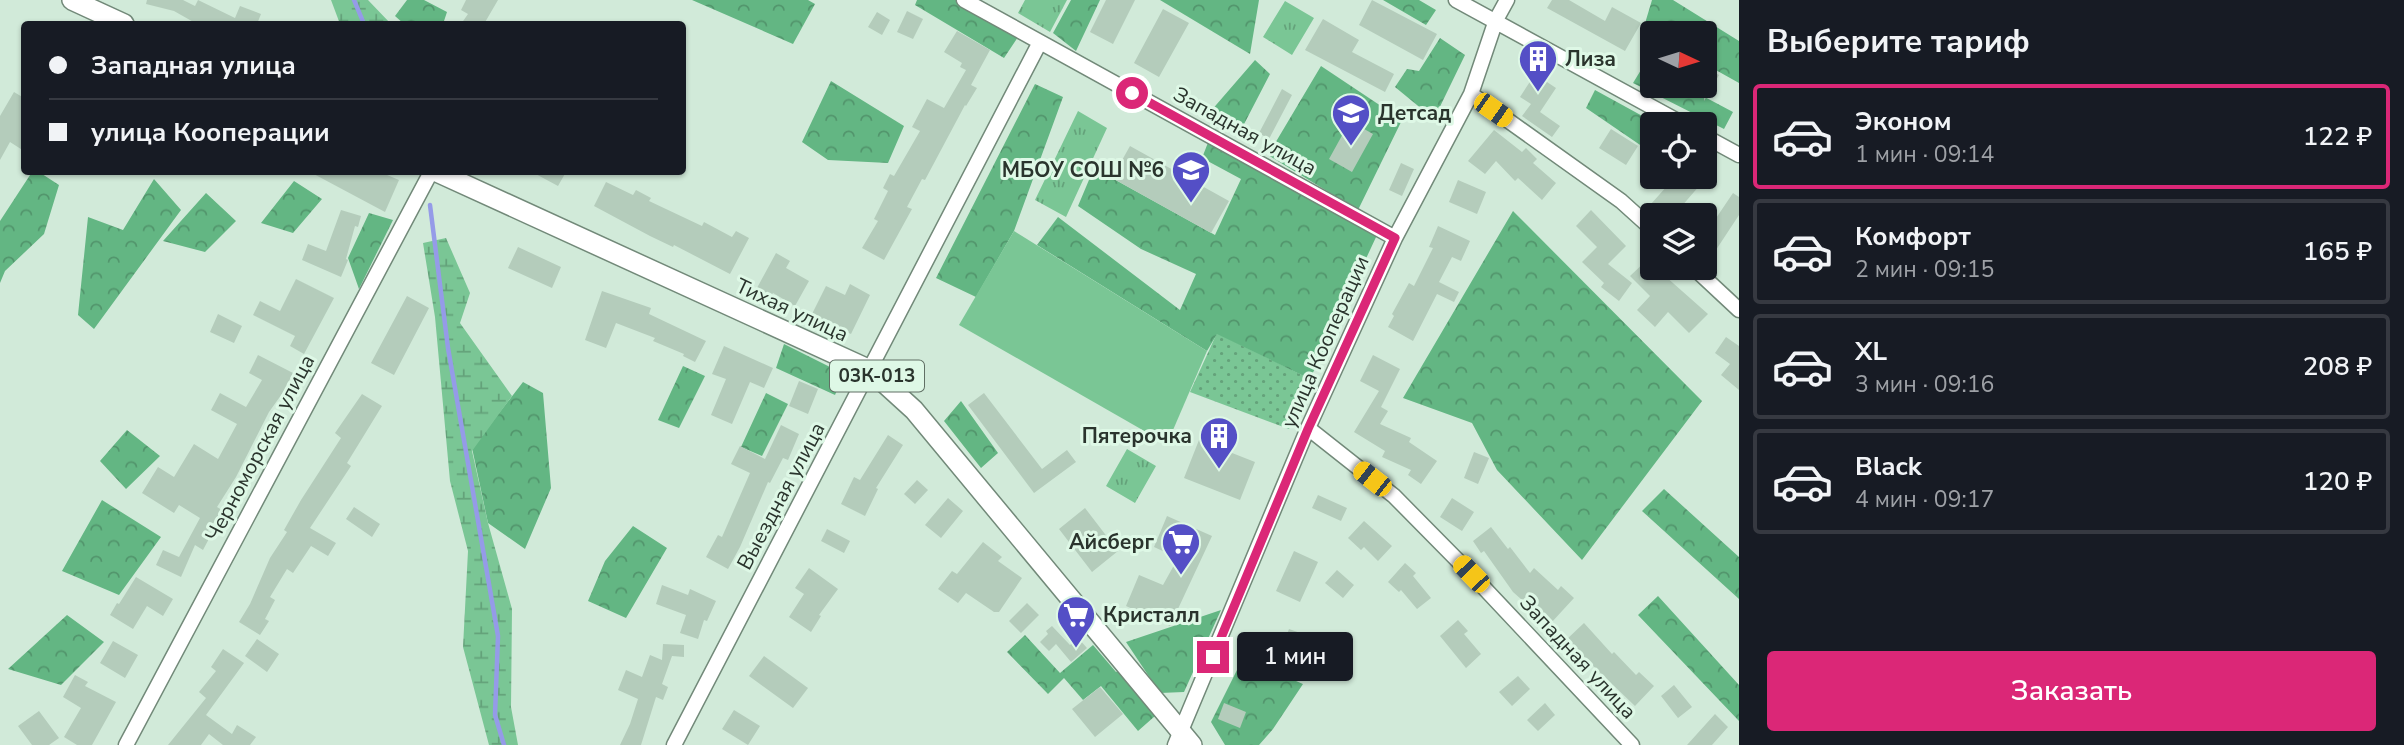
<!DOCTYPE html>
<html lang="ru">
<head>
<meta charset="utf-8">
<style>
	:root { --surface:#171b24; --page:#242831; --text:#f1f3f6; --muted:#9ea1a6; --line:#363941; --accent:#db2777 }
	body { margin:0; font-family:"Nunito Sans",sans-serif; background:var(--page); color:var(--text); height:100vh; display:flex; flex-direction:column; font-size:26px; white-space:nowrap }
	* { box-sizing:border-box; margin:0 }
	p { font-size:23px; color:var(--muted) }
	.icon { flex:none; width:38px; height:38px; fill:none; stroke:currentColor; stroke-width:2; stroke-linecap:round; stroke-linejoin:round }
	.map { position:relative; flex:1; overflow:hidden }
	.drawer { display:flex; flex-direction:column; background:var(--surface); width:665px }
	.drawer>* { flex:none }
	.guide { position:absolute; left:21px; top:21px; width:665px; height:154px; border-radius:7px; box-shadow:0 2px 5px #0004; display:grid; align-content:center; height:154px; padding:0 28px; background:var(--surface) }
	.needle { width:46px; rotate:94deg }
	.controls { position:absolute; left:1640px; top:21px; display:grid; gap:14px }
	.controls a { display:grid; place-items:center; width:77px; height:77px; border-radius:7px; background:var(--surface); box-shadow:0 2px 5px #0004; font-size:35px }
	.end { position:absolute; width:32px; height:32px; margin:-16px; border:9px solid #db2777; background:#fff; box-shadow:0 0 0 4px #fff }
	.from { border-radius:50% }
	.bubble { position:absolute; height:49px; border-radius:7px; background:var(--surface); box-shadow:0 2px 5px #0004; font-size:23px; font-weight:600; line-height:49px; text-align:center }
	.car { position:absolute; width:21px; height:42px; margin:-21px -10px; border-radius:9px; box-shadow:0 0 5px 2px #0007; background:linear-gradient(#f5c518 24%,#345 0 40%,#f5c518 0 76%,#345 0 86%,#f5c518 0) }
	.guide b { display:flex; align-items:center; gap:24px; height:66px; font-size:26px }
	.guide b+b { border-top:2px solid var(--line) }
	.guide i { width:18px; height:18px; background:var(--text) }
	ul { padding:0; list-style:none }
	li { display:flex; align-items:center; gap:21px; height:105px; margin:0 14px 10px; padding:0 14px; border:4px solid var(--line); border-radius:7px }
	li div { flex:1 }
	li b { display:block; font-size:26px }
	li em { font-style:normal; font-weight:600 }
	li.selected { border-color:var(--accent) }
	li>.icon { width:63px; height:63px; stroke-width:1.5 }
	h2 { padding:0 28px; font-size:32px; line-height:84px }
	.primary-button { display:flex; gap:14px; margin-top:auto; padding:14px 28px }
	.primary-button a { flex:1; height:80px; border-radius:7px; background:var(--accent); color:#fff; font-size:28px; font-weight:600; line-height:80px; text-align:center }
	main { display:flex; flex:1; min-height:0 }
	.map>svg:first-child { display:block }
	.grass { fill:url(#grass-dots) }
	.forest { fill:url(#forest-crowns) }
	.wetland { fill:url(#wetland-marsh) }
	.park { fill:url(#park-tufts) }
	.pitch { fill:#7ac695 }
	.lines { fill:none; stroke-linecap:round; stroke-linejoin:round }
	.stream { stroke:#959be8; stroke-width:4.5 }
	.building { fill:#b4ccbb }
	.minor-casing { stroke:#728979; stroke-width:17 }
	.major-casing { stroke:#728979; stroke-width:22 }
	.minor { stroke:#fff; stroke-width:14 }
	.major { stroke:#fff; stroke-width:19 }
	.route { stroke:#db2777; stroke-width:9 }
	.labels { text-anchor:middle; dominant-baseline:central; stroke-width:6; stroke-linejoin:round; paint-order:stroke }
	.shield { fill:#def8e6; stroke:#606f64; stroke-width:2 }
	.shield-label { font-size:19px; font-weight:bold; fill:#2a342d }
	.poi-label { font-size:21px; font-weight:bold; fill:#2a342d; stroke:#def8e6; text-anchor:start }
	.street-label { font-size:21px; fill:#2a342d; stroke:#def8e6 }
</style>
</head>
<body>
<main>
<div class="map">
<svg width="1739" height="745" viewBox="0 0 1739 745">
	<defs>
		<pattern id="grass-dots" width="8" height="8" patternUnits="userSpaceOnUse" patternTransform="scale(1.75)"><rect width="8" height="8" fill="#7ac695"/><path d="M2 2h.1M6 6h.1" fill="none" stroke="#64a27a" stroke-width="1.8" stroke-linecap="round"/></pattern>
		<pattern id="forest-crowns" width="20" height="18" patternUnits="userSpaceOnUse" patternTransform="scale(1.75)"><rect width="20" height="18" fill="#63b683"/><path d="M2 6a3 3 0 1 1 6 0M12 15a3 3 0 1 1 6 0" fill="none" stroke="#52956c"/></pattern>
		<pattern id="wetland-marsh" width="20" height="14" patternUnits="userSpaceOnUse" patternTransform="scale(1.75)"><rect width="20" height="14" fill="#7ac695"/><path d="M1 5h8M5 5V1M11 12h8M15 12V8" fill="none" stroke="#64a27a"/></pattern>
		<pattern id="park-tufts" width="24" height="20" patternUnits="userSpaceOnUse" patternTransform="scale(1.75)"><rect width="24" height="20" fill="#7ac695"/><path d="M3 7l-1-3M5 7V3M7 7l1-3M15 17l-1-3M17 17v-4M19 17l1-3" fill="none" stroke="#64a27a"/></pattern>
	</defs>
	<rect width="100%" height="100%" fill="#d1ead9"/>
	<path class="grass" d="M1217 333 1310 379 1289 429 1190 392Z"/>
	<path class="forest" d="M407 0H424L447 12 443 24H404L395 16Z
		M692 0H808L815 4 793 44Z
		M917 0H957L1020 34 1004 58 915 5Z
		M1071 0H1100L1076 51 1053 33Z
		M1160 0H1259L1250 54Z
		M1383 0H1419L1436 10 1426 25Z
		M1652 0H1673L1739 41V83L1705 64 1704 33 1652 35 1643 30Z
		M1440 38 1465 55 1434 119 1395 87 1407 69 1419 71Z
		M1255 60 1270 74 1242 128 1210 112Z
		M1644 65 1652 69V86H1684L1733 112 1724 129 1633 83Z
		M1321 66 1402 120 1358 210 1268 155Z
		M831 81 904 126 888 163 828 160 802 142Z
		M1035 84 1063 97 1014 231 976 297 936 278Z
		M1595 90 1657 124H1652V137L1646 149 1586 108Z
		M1209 140 1377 235 1310 379 1217 334 1207 351 1037 245 1058 217 1180 310 1196 274 1141 249 1078 206 1094 168 1215 235 1241 179 1202 158Z
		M32 172H39L59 185 44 234 5 271 0 283V221Z
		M154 179 181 210 94 329 78 315 88 217 123 230Z
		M294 181 322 199 293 233 261 223Z
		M206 193 236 221 205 252 163 241Z
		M1513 211 1702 401 1582 560 1497 470 1472 423 1403 398Z
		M369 213 393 220 359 289 348 258Z
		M784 344 844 374 835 395 776 368Z
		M683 366 705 376 679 428 658 420Z
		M523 382 543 393 551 488 525 549 488 523 472 448Z
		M766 393 788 404 762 456 741 447Z
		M961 401 998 453 981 468 944 421Z
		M127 430 160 456 126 489 100 461Z
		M1664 489 1739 557V599L1642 511Z
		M102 500 161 537 119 595 62 571Z
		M633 526 667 548 626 618 588 601 605 561Z
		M1658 596 1739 685V721L1638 615Z
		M1221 610 1184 692 1160 693 1126 642Z
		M67 615 104 642 61 685 8 669Z
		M1025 635 1060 673 1093 645 1116 672 1120 670 1155 716 1138 731 1101 686 1083 700 1064 678 1048 694 1007 652Z
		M1243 658 1303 684 1273 729 1259 745H1225L1211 722Z"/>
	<path class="wetland" d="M331 0H368L391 24H340Z
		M446 238 470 293 460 323 512 396 472 451 488 523 512 609 511 707 518 745H489L463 647 468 551 450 481 435 317 423 243Z"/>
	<path class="park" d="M1025 0H1067L1050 32 1018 13Z
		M1285 1 1314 18 1292 55 1263 37Z
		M1078 111 1107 128 1066 217 1035 200Z
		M1127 449 1156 466 1135 503 1106 486Z"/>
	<path class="pitch" d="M1014 231 1207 351 1167 444 959 325Z"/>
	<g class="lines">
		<path class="stream" d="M354 0 364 24
			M430 205 448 348 498 636 495 715 504 745"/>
	</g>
	<path class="building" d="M147 0H183L195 6 198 0 235 18 240 6 261 14 257 24H197L174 11 146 4Z
		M466 0H498L484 24H461L468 14 461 10Z
		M1106 0H1135L1113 44 1090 32Z
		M1372 0 1437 34 1423 60 1359 25Z
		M1552 0H1569L1605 21 1612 7 1641 23 1625 51 1547 8Z
		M1163 9 1189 23 1159 77 1134 63Z
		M907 11 923 19 913 39 897 32Z
		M877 12 890 20 882 35 868 27Z
		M1323 19 1359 40 1352 52 1394 74 1385 92 1305 50Z
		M957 31 990 50 971 85 977 88 966 106 965 105 925 180 922 179 907 207 912 209 884 260 862 248 878 221 874 219 888 191 883 188 890 174 894 176 920 131 912 127 927 99 944 108 966 70 960 67 962 63 944 52Z
		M1704 67 1719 75 1704 101Z
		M1535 74 1556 88 1540 112 1560 126 1552 137 1522 116 1531 104 1520 97Z
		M1282 89 1292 95 1269 139 1259 133Z
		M14 92 24 98V151L10 142 0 160V116Z
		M1350 121 1373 134 1352 172 1329 159Z
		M1611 129 1638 146 1626 165 1599 148Z
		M1494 130 1522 152 1526 148 1537 159 1533 163 1556 183 1542 200 1518 178 1515 181 1496 161 1485 174 1468 161Z
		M1130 146 1229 201 1211 233 1112 178Z
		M1401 163 1414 169 1402 196 1389 190Z
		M310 172H380L399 180 385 212Z
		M532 172H566L558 186Z
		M1675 177H1707L1674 215H1663L1651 204Z
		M1458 180 1486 192 1477 214 1449 202Z
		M606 182 633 195 636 190 651 198 649 201 702 226 704 222 732 237 736 231 749 238 730 274 674 245 673 247 650 236 594 206Z
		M1733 193 1739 197V215L1712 256 1704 251V236Z
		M341 210 361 216 358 227 355 226 346 259 348 260 341 277 302 260 308 244 326 251Z
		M1591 210 1626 246 1608 264 1632 283 1619 301 1601 287 1604 283 1582 262 1597 247 1576 226Z
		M1438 226 1470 241 1461 261 1452 257 1439 282 1459 292 1454 302 1437 294 1413 341 1388 327 1394 316 1392 314 1409 283 1414 286 1433 248 1429 247Z
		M518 247 561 267 552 288 508 268Z
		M776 253 790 261 786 268 809 281 795 306 773 293 771 296 757 288Z
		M1648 259 1652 263V268H1656L1708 314 1689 333 1668 312 1655 327 1637 310 1650 296 1630 276Z
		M296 279 334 298 304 354 290 346 295 336 253 315 260 301 280 311Z
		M850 284 870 295 851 334 811 316 826 286 845 295Z
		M602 291 651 308 649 314 706 341 695 362 683 356 684 354 653 341 655 338 616 323 606 348 585 340Z
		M407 296 429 308 394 375 371 363Z
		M218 314 242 326 234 343 210 332Z
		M1726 337 1739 346V390L1721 375 1730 364 1715 353Z
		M724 346 773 368 764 388 750 382 732 424 711 415 726 379 712 374Z
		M258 355 293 373 284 391 269 412 236 477 217 507 222 510 208 531 212 533 203 550 195 545 181 577 156 565 163 550 179 557 200 518 179 505 174 513 142 493 158 467 174 477 194 444 218 459 237 424 211 410 220 393 246 407 262 380 249 373Z
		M1373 355 1400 369 1381 407 1388 411 1380 424 1411 438 1409 442 1437 461 1421 484 1408 475 1411 470 1382 457 1385 451 1354 432 1379 391 1360 381Z
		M799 381 818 389 808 414 789 406Z
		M984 393 1042 469 1067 450 1076 462 1034 493 968 405Z
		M362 394 382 406 347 463 351 466 310 528 336 543 328 556 311 546 293 573 287 569 270 597 275 600 265 619 269 621 260 635 239 622 250 604 270 558 287 532 284 530 301 500 341 438 335 433Z
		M781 425 799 434 788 460 783 458 770 483 768 482 740 547 728 569 706 557 718 535 722 537 750 473 731 464 740 446 765 459Z
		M888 435 903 445 876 488 878 489 865 516 841 504 854 477 860 480Z
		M1199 440 1255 462 1240 500 1184 478Z
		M1474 452 1489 458 1478 484 1464 478Z
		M917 480 928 490 915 504 904 494Z
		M1318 495 1347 508 1341 521 1312 508Z
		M948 498 963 511 941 538 925 525Z
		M1452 498 1474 512 1462 531 1440 517Z
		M354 507 380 524 372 537 346 519Z
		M1085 508 1118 551 1092 572 1059 529Z
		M1167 516 1212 536 1170 626 1126 606 1139 575 1163 585 1178 558 1154 547Z
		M1364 521 1392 546 1378 561 1364 547 1361 550 1348 538Z
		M1491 527 1508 549 1510 547 1530 573 1534 568 1558 590 1561 586 1574 598 1551 623 1531 604 1529 606 1513 592 1484 551 1481 553 1473 541Z
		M827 529 850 541 844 553 821 541Z
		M983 542 1002 557 998 561 1022 578 999 612H994L966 593 958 603 938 589 952 571 957 574Z
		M1294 551 1318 562 1300 602 1276 591Z
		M1405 563 1416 573 1413 576 1431 598 1417 609 1401 590 1399 592 1388 582Z
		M809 568 838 589 819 615 821 616 811 632 789 617 804 594 795 588Z
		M1337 570 1354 585 1343 598 1325 583Z
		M136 577 173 599 163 616 147 606 133 629 110 615 117 603 119 604Z
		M662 585 688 595 690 589 716 601 707 621 704 620 698 639 680 633 686 615 656 604Z
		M1027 603 1039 615 1021 633 1009 621Z
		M1458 620 1468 631 1464 634 1481 654 1466 668 1440 636Z
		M1584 623 1612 654 1614 652 1636 675 1639 672 1654 686 1635 706 1566 640Z
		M1052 626 1070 645 1078 638 1087 648 1071 662 1056 644 1049 651 1040 642 1048 634 1046 631Z
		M1289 629 1306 635 1299 655 1282 648Z
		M257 639 279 654 267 672 245 656Z
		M113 641 138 655 125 678 100 663Z
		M663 644 684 645V657L672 656 662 684 668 687 663 700 656 697 641 745H620L630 724 638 699 618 690 626 670 642 677 650 655 662 660Z
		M223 649 244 663 206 715 232 734 237 725 256 737 250 745H223L209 734 201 745H168L206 698 199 692 216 671 211 667Z
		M764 656 808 688 793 708 749 676Z
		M75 675 88 682 85 686 116 702 92 745H77L64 737 81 708 63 697Z
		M1518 676 1530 689 1512 706 1499 692Z
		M1674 685 1692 707 1678 718 1661 696Z
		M1100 687 1123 714 1095 737 1072 709Z
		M1224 703 1246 712 1240 728 1218 719Z
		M1545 703 1555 715 1538 731 1527 720Z
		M734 710 760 726 748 745 722 729Z
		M39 711 59 738 49 745H32L18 726Z
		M1715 714 1728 727 1712 745H1687Z"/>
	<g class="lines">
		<g class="minor-casing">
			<path id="minor" d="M964 0 1395 238
				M1456 0 1683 124
				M1471 94 1621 201 1652 229
				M1704 136 1739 155
				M1694 268 1739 310
				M1308 428 1394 496 1471 574 1632 745
				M126 745 431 172
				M674 745 1040 42
				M1175 745 1308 428 1395 238 1471 94 1496 20 1507 0"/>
		</g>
		<g class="major-casing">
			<path id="major" d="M72 0 124 24
				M437 172 870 370 914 410 1192 745"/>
		</g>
		<use href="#minor" class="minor"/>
		<use href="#major" class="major"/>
	</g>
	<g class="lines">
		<path class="route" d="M1132 93 1395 238 1308 429 1213 657"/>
	</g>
	<defs>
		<g id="building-pin" transform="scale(2.0125)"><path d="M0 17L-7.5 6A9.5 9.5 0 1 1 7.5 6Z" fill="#544fc6" stroke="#def8e6"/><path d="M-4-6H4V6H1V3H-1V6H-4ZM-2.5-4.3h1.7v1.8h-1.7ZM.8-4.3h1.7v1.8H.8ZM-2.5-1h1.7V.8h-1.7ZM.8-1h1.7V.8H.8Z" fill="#fff"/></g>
		<g id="school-pin" transform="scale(2.0125)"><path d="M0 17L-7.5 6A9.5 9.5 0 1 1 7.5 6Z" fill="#544fc6" stroke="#def8e6"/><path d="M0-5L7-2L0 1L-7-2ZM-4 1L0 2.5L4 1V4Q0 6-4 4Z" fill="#fff"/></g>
		<g id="supermarket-pin" transform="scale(2.0125)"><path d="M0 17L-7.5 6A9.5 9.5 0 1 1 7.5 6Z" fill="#544fc6" stroke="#def8e6"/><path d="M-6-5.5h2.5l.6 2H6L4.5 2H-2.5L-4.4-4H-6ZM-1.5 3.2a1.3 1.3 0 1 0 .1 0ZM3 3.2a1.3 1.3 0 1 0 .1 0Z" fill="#fff"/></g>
	</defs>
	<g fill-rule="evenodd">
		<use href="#building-pin" x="1538" y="59"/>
		<use href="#school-pin" x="1351" y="113"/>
		<use href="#school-pin" x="1191" y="170"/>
		<use href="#building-pin" x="1219" y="436"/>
		<use href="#supermarket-pin" x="1181" y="542"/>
		<use href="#supermarket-pin" x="1076" y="615"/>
	</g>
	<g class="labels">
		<rect class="shield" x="830" y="360.5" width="94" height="31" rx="5"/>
		<g class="shield-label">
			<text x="877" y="376">03К-013</text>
		</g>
		<g class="poi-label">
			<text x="1565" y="59">Лиза</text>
			<text x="1378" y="113">Детсад</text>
			<text x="1164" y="170" text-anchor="end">МБОУ СОШ №6</text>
			<text x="1192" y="436" text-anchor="end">Пятерочка</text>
			<text x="1154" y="542" text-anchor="end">Айсберг</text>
			<text x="1103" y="615">Кристалл</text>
		</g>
		<g class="street-label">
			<text transform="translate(1245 131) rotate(29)">Западная улица</text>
			<text transform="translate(792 310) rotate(25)">Тихая улица</text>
			<text transform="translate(1325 342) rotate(-66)">улица Кооперации</text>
			<text transform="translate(260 448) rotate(-62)">Черноморская улица</text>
			<text transform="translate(781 496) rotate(-62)">Выездная улица</text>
			<text transform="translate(1578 657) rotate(47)">Западная улица</text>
		</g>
	</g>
</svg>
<div class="controls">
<a><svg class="needle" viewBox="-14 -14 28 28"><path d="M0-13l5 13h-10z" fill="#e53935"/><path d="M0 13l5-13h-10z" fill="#9ea1a6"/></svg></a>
<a><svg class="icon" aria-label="locate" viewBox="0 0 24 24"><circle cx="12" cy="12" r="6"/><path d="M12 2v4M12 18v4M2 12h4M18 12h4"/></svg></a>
<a><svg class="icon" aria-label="layers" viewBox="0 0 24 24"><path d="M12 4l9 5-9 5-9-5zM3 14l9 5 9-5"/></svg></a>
</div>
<i class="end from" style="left:1132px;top:93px"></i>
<i class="end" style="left:1213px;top:657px"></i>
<div class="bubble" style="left:1237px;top:632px;width:116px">1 мин</div>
<i class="car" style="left:1493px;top:110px;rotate:125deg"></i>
<i class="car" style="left:1372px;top:479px;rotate:308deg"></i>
<i class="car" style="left:1471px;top:574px;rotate:316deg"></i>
<div class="guide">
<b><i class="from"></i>Западная улица</b>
<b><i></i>улица Кооперации</b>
</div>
</div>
<section class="drawer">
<h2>Выберите тариф</h2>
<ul>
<li class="selected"><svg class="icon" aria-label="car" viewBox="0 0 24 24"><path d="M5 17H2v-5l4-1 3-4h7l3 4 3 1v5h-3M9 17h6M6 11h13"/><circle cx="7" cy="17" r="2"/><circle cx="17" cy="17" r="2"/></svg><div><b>Эконом</b><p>1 мин · 09:14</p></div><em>122 ₽</em></li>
<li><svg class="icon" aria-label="car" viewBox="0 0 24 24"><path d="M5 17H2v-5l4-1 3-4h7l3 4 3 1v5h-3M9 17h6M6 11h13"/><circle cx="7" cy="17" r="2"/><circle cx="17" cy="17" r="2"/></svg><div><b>Комфорт</b><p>2 мин · 09:15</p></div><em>165 ₽</em></li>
<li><svg class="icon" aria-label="car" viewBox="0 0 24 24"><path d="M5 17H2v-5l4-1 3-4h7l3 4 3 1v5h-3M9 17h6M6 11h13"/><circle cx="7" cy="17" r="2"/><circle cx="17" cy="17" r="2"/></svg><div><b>XL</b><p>3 мин · 09:16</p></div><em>208 ₽</em></li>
<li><svg class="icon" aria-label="car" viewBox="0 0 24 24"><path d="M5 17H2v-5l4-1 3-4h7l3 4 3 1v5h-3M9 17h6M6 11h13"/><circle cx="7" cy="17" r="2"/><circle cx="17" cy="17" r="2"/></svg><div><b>Black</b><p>4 мин · 09:17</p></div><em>120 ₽</em></li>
</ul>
<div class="primary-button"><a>Заказать</a></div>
</section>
</main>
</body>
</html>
